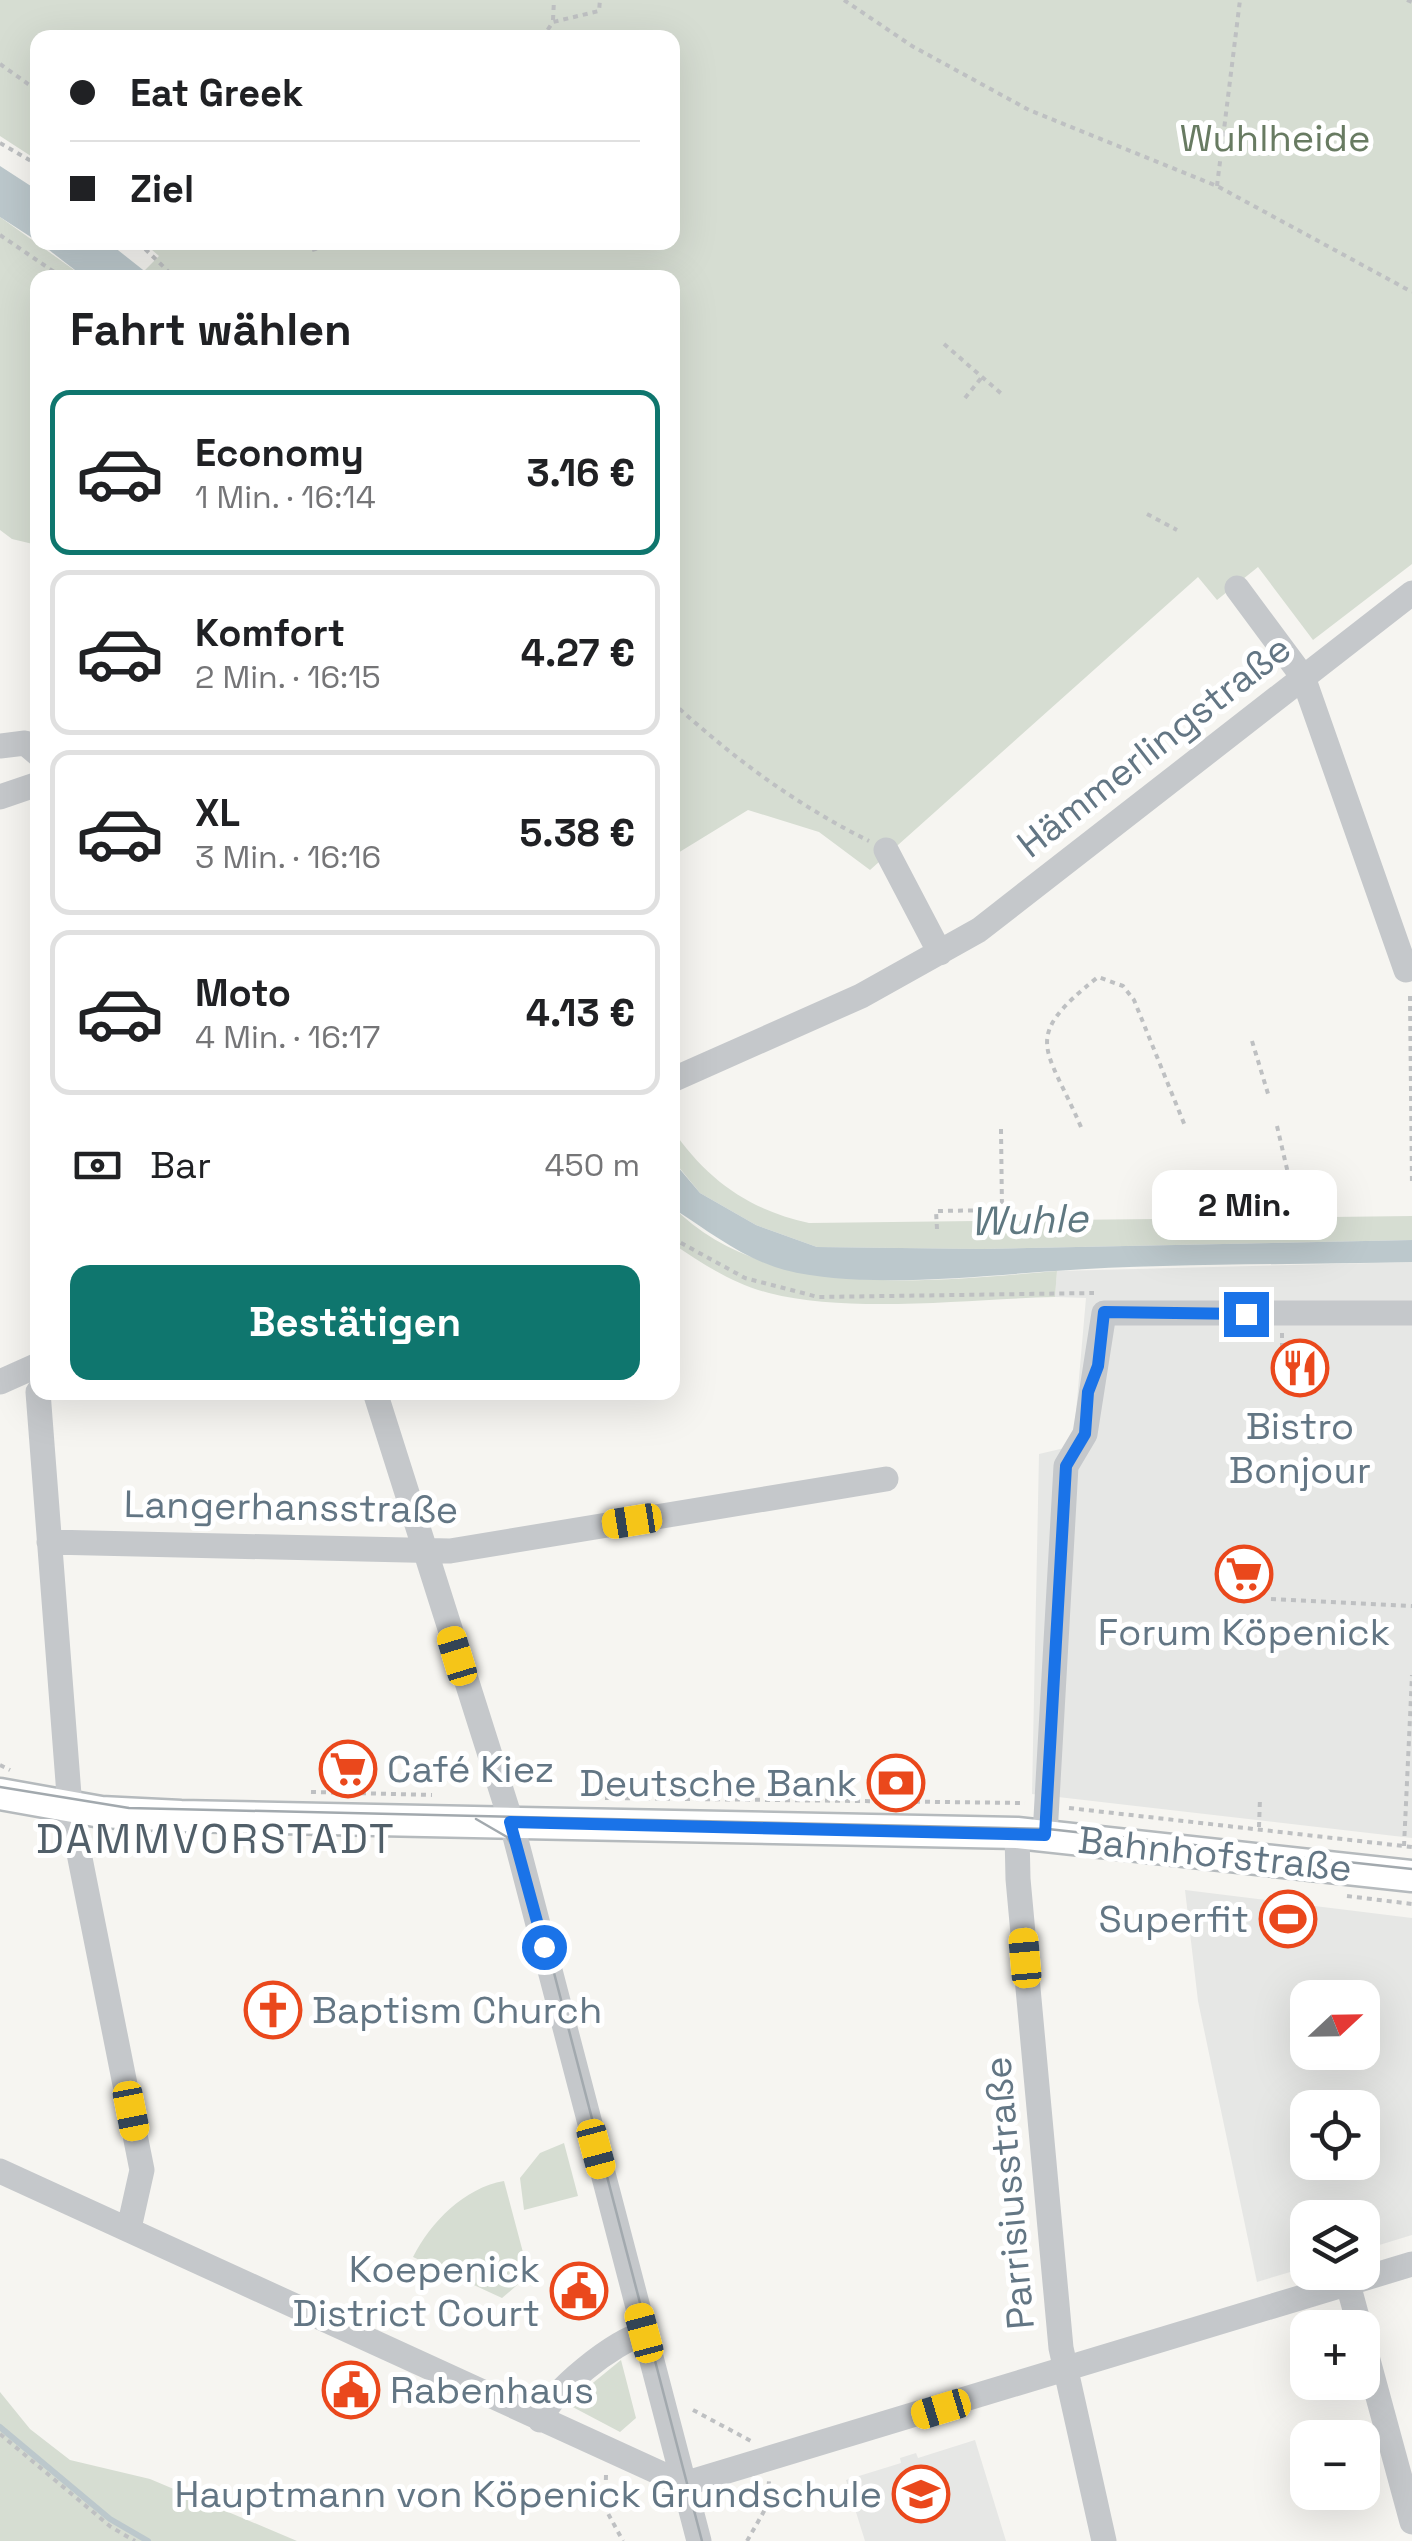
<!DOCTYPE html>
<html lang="de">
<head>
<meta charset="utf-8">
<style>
	:root { --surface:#fff; --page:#f6f6f6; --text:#202124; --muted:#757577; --line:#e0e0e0; --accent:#0f766e }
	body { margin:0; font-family:"Space Grotesk",sans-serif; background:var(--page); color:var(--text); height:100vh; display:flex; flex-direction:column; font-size:38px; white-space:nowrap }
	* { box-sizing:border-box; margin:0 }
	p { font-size:32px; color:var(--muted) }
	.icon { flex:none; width:55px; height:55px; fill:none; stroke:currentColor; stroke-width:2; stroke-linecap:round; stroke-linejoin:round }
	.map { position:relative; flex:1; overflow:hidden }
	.details { position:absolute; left:30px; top:270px; width:650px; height:1130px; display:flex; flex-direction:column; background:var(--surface); border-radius:20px; box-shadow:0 10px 40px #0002 }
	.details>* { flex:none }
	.hud { position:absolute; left:30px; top:30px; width:650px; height:220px; border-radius:20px; box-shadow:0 10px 40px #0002; display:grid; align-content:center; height:220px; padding:0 40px; background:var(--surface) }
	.needle { width:65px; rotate:68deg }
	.buttons { position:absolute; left:1290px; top:1980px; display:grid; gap:20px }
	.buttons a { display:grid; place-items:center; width:90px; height:90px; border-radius:20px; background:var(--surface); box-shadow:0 10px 40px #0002; font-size:50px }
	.end { position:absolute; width:45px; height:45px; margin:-22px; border:12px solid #1a73e8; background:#fff; box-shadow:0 0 0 5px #fff }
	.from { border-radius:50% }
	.bubble { position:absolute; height:70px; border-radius:20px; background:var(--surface); box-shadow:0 10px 40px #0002; font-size:32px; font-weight:600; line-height:70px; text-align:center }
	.car { position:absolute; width:30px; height:60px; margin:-30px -15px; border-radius:12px; box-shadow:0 0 8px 2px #0007; background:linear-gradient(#f5c518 24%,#345 0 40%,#f5c518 0 76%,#345 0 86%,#f5c518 0) }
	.hud b { display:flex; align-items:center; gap:35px; height:95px; font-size:38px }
	.hud b+b { border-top:2px solid var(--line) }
	.hud i { width:25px; height:25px; background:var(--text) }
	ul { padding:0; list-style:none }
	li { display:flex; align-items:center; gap:30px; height:165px; margin:0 20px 15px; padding:0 20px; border:5px solid var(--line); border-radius:20px }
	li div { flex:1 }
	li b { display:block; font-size:38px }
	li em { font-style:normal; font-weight:600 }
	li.on { border-color:var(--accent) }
	li>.icon { width:90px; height:90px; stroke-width:1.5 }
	h2 { padding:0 40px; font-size:45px; line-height:120px }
	.pay { display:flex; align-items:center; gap:25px; height:110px; padding:0 40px; font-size:38px }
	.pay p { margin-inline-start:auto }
	.button { display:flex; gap:20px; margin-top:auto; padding:20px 40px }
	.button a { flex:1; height:115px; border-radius:20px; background:var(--accent); color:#fff; font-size:40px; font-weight:600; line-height:115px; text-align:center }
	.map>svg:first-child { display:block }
	.built { fill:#e6e7e5; fill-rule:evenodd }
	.green { fill:#d6ddd2 }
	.water { fill:#bcc8cc }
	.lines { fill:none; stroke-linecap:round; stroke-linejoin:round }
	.stream { stroke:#bcc8cc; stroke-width:6 }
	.major-casing { stroke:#b5babd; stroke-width:35 }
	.path { stroke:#bec0c2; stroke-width:4; stroke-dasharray:5 5; stroke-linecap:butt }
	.minor { stroke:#c5c8cb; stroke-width:25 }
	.major { stroke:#fff; stroke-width:30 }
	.tram { stroke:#a2a9ae; stroke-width:2.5 }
	.route { stroke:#1a73e8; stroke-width:12 }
	.labels { text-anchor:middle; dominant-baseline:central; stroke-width:10; stroke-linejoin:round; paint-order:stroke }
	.park-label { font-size:38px; fill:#687b62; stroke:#fff }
	.street-label { font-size:38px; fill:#637684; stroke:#fff }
	.poi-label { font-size:38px; fill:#637684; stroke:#fff; text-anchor:end }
	.water-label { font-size:40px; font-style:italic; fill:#5f7881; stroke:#fff }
	.quarter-label { font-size:42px; letter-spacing:2.5px; fill:#515f69; stroke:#fff }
</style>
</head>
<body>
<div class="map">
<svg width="1412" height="2541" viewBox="0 0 1412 2541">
	<rect width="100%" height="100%" fill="#f6f5f1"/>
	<path class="built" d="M1412 1262V1838L1032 1794 1039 1454 1073 1446 1086 1298 1055 1297 1057 1271Z
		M1185 1890 1412 1918V2235L1363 2250 1362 2218H1308L1307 2267 1257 2282 1198 2001ZM1308 1998H1362V2052H1308ZM1308 2108H1362V2162H1308Z
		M975 2440 1006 2541H865L846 2480 901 2463 900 2458 916 2453 918 2458Z"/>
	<path class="green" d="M0 0H1412V564L1313 640 1258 567 1217 600 1198 577 870 870 819 832 748 810 673 856 672 278 152 277 144 271 159 256 144 243 672 242V38H38L37 160 0 136Z
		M0 217 84 277 38 278 37 545 12 539 0 530Z
		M672 1129C707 1180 749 1210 809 1223L1412 1216V1240L983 1249 817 1247 756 1225 700 1193 673 1160Z
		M672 1206C767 1303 935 1281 1057 1271L1055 1297C969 1299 851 1314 769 1293 733 1284 703 1264 673 1244Z
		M564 2143 578 2196 524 2210 520 2178 540 2153Z
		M504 2181 529 2275 502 2298 413 2257C431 2222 464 2188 504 2181Z
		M621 2360 636 2418 620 2432 567 2404Z
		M0 2392 30 2429 70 2460 150 2479 297 2541H0Z"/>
	<path class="water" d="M0 166 37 190V241L0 217Z
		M40 243H109L152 277H84Z
		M672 1160 700 1193 756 1225 817 1247 983 1249 1412 1240V1262C1293 1265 1173 1263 1055 1271 978 1276 848 1291 775 1267 739 1255 708 1231 677 1211L673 1206Z"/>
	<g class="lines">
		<path class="stream" d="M0 2427 110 2519 148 2541"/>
		<g class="major-casing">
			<path id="major" d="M0 1794 101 1812 181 1816 1017 1833 1412 1876"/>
		</g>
		<path class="path" d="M844 0 912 46 1029 110 1217 186 1412 292
			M1407 0 1412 2
			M553 20 554 0
			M542 38 553 22 599 11 600 0
			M0 64 38 91
			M0 143 38 165
			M1217 186 1240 0
			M0 235 63 278
			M138 242 175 278
			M312 250 337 242
			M944 344 1004 396
			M965 398 982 377
			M1147 514 1177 530
			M672 702C733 758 795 804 869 841
			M1410 996 1412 1186
			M1252 1041 1269 1097
			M1277 1126 1297 1212
			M1081 1127C1046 1045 1020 1039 1098 977L1123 986 1134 1000 1185 1126
			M937 1229 936 1211 1002 1210 1001 1129
			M672 1238 745 1278 818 1297 1094 1293
			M1282 1333V1348
			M1271 1599 1412 1606
			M0 1765 10 1770
			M311 1792 432 1795
			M605 1798 1025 1803
			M1069 1808 1412 1847
			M1259 1827 1260 1798
			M1404 1846 1412 1675
			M1347 1896 1412 1904
			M693 2410 751 2441
			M0 2434 111 2527 135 2541
			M606 2475 605 2508 623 2541
			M747 2541 767 2506 769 2481"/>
		<path class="minor" d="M1237 588 1303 677 1406 970
			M0 746 25 743 38 754
			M0 797 38 784
			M886 850 940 953
			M672 1080 861 996 979 930 1412 593
			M0 1382 38 1365
			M38 1392 70 1808 142 2170 129 2228
			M375 1392 511 1821 699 2541
			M49 1542 450 1551 886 1479
			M1017 1833 1018 1879 1061 2348 1104 2541
			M1045 1835 1066 1466 1085 1434 1104 1313H1412
			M0 2171 684 2484
			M1348 2284 1360 2328
			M1362 2338 1412 2522
			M540 2420C553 2390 613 2342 645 2333
			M684 2484 1412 2264"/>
		<use href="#major" class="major"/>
		<path class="tram" d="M0 1787 129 1808 1048 1829 1412 1869
			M476 1819 507 1837 528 1873 702 2541"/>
	</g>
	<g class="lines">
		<path class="route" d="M544 1947 510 1822 1045 1835 1066 1466 1085 1434 1088 1392 1098 1366 1104 1312 1246 1314"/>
	</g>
	<defs>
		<g id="restaurant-ring" transform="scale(2.875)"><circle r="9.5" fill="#fff" stroke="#ea481c" stroke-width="1.5"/><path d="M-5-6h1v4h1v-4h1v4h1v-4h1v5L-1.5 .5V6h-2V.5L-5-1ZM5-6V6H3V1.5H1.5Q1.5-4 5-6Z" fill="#ea481c"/></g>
		<g id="supermarket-ring" transform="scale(2.875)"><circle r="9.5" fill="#fff" stroke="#ea481c" stroke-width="1.5"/><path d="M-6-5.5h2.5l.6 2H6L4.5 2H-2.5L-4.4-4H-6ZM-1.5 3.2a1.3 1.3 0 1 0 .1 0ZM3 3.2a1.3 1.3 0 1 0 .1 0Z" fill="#ea481c"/></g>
		<g id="bank-ring" transform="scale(2.875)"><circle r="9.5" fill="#fff" stroke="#ea481c" stroke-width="1.5"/><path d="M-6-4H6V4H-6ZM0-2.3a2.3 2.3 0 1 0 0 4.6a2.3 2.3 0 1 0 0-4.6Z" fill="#ea481c"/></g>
		<g id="stadium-ring" transform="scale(2.875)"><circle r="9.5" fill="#fff" stroke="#ea481c" stroke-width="1.5"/><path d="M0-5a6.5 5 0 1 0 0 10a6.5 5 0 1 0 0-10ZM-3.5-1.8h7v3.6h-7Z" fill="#ea481c"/></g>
		<g id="church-ring" transform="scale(2.875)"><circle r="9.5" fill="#fff" stroke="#ea481c" stroke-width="1.5"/><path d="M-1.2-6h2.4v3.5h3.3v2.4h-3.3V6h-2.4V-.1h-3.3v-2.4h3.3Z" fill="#ea481c"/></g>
		<g id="civic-ring" transform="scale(2.875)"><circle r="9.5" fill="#fff" stroke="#ea481c" stroke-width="1.5"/><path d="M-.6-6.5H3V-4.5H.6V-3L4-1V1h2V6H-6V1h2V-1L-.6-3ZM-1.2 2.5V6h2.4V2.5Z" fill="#ea481c"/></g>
		<g id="school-ring" transform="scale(2.875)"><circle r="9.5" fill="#fff" stroke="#ea481c" stroke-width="1.5"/><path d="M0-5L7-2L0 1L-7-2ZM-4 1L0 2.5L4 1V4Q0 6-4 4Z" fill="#ea481c"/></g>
	</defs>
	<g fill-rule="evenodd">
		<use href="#restaurant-ring" x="1300" y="1368"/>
		<use href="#supermarket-ring" x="1244" y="1574"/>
		<use href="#supermarket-ring" x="348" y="1769"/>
		<use href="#bank-ring" x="896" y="1783"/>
		<use href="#stadium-ring" x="1288" y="1919"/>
		<use href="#church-ring" x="273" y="2010"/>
		<use href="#civic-ring" x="579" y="2291"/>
		<use href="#civic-ring" x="351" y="2390"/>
		<use href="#school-ring" x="921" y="2494"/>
	</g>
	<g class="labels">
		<g class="park-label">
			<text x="1275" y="138">Wuhlheide</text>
		</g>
		<g class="street-label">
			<text transform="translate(1154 746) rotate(-38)">Hämmerlingstraße</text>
			<text transform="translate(291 1507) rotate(1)">Langerhansstraße</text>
			<text transform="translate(1215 1854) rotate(6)">Bahnhofstraße</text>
			<text transform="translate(1009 2193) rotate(-95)">Parrisiusstraße</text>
		</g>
		<g class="poi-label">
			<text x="1300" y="1426" text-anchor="middle">Bistro<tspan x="1300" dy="44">Bonjour</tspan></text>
			<text x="1244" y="1632" text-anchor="middle">Forum Köpenick</text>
			<text x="387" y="1769" text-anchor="start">Café Kiez</text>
			<text x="857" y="1783">Deutsche Bank</text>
			<text x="1249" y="1919">Superfit</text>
			<text x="312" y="2010" text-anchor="start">Baptism Church</text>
			<text x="540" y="2269">Koepenick<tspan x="540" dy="44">District Court</tspan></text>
			<text x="390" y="2390" text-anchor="start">Rabenhaus</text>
			<text x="882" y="2494">Hauptmann von Köpenick Grundschule</text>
		</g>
		<g class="water-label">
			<text transform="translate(1029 1220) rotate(-2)">Wuhle</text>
		</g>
		<g class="quarter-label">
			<text x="216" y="1838">DAMMVORSTADT</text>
		</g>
	</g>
</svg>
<div class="buttons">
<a><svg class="needle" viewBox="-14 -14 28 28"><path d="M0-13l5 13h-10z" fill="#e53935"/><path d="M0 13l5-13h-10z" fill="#757577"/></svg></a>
<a><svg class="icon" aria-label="locate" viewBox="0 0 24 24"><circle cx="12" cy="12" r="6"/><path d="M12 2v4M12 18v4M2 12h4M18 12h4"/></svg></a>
<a><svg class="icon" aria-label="layers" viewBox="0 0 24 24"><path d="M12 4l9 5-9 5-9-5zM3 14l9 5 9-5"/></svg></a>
<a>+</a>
<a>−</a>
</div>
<i class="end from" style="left:544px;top:1947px"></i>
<i class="end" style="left:1246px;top:1314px"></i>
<div class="bubble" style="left:1152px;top:1170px;width:185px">2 Min.</div>
<i class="car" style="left:632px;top:1521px;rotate:261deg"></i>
<i class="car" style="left:457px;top:1656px;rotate:343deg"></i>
<i class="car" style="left:1025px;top:1958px;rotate:355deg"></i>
<i class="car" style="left:131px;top:2111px;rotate:169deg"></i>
<i class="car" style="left:596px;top:2149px;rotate:165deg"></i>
<i class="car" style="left:644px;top:2333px;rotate:345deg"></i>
<i class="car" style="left:941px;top:2409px;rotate:253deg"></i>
<div class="hud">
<b><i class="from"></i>Eat Greek</b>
<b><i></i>Ziel</b>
</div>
<section class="details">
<h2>Fahrt wählen</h2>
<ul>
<li class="on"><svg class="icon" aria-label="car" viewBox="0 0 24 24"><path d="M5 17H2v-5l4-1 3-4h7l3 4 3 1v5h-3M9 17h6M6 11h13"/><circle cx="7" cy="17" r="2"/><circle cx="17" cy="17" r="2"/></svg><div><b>Economy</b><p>1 Min. · 16:14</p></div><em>3.16 €</em></li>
<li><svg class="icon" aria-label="car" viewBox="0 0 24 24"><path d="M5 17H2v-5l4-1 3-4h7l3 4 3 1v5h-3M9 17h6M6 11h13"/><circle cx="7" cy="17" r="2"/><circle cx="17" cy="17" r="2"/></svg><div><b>Komfort</b><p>2 Min. · 16:15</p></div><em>4.27 €</em></li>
<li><svg class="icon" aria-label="car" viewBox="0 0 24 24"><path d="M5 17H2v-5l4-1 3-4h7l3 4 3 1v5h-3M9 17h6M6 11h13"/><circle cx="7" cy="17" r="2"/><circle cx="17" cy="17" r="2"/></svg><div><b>XL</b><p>3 Min. · 16:16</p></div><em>5.38 €</em></li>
<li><svg class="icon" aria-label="car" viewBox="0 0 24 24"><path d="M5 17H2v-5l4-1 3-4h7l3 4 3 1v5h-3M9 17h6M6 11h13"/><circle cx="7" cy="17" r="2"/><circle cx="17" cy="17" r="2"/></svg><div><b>Moto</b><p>4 Min. · 16:17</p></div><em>4.13 €</em></li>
</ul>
<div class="pay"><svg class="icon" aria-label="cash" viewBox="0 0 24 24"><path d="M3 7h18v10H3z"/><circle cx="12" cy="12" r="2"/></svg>Bar<p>450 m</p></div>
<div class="button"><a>Bestätigen</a></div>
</section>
</div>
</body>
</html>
